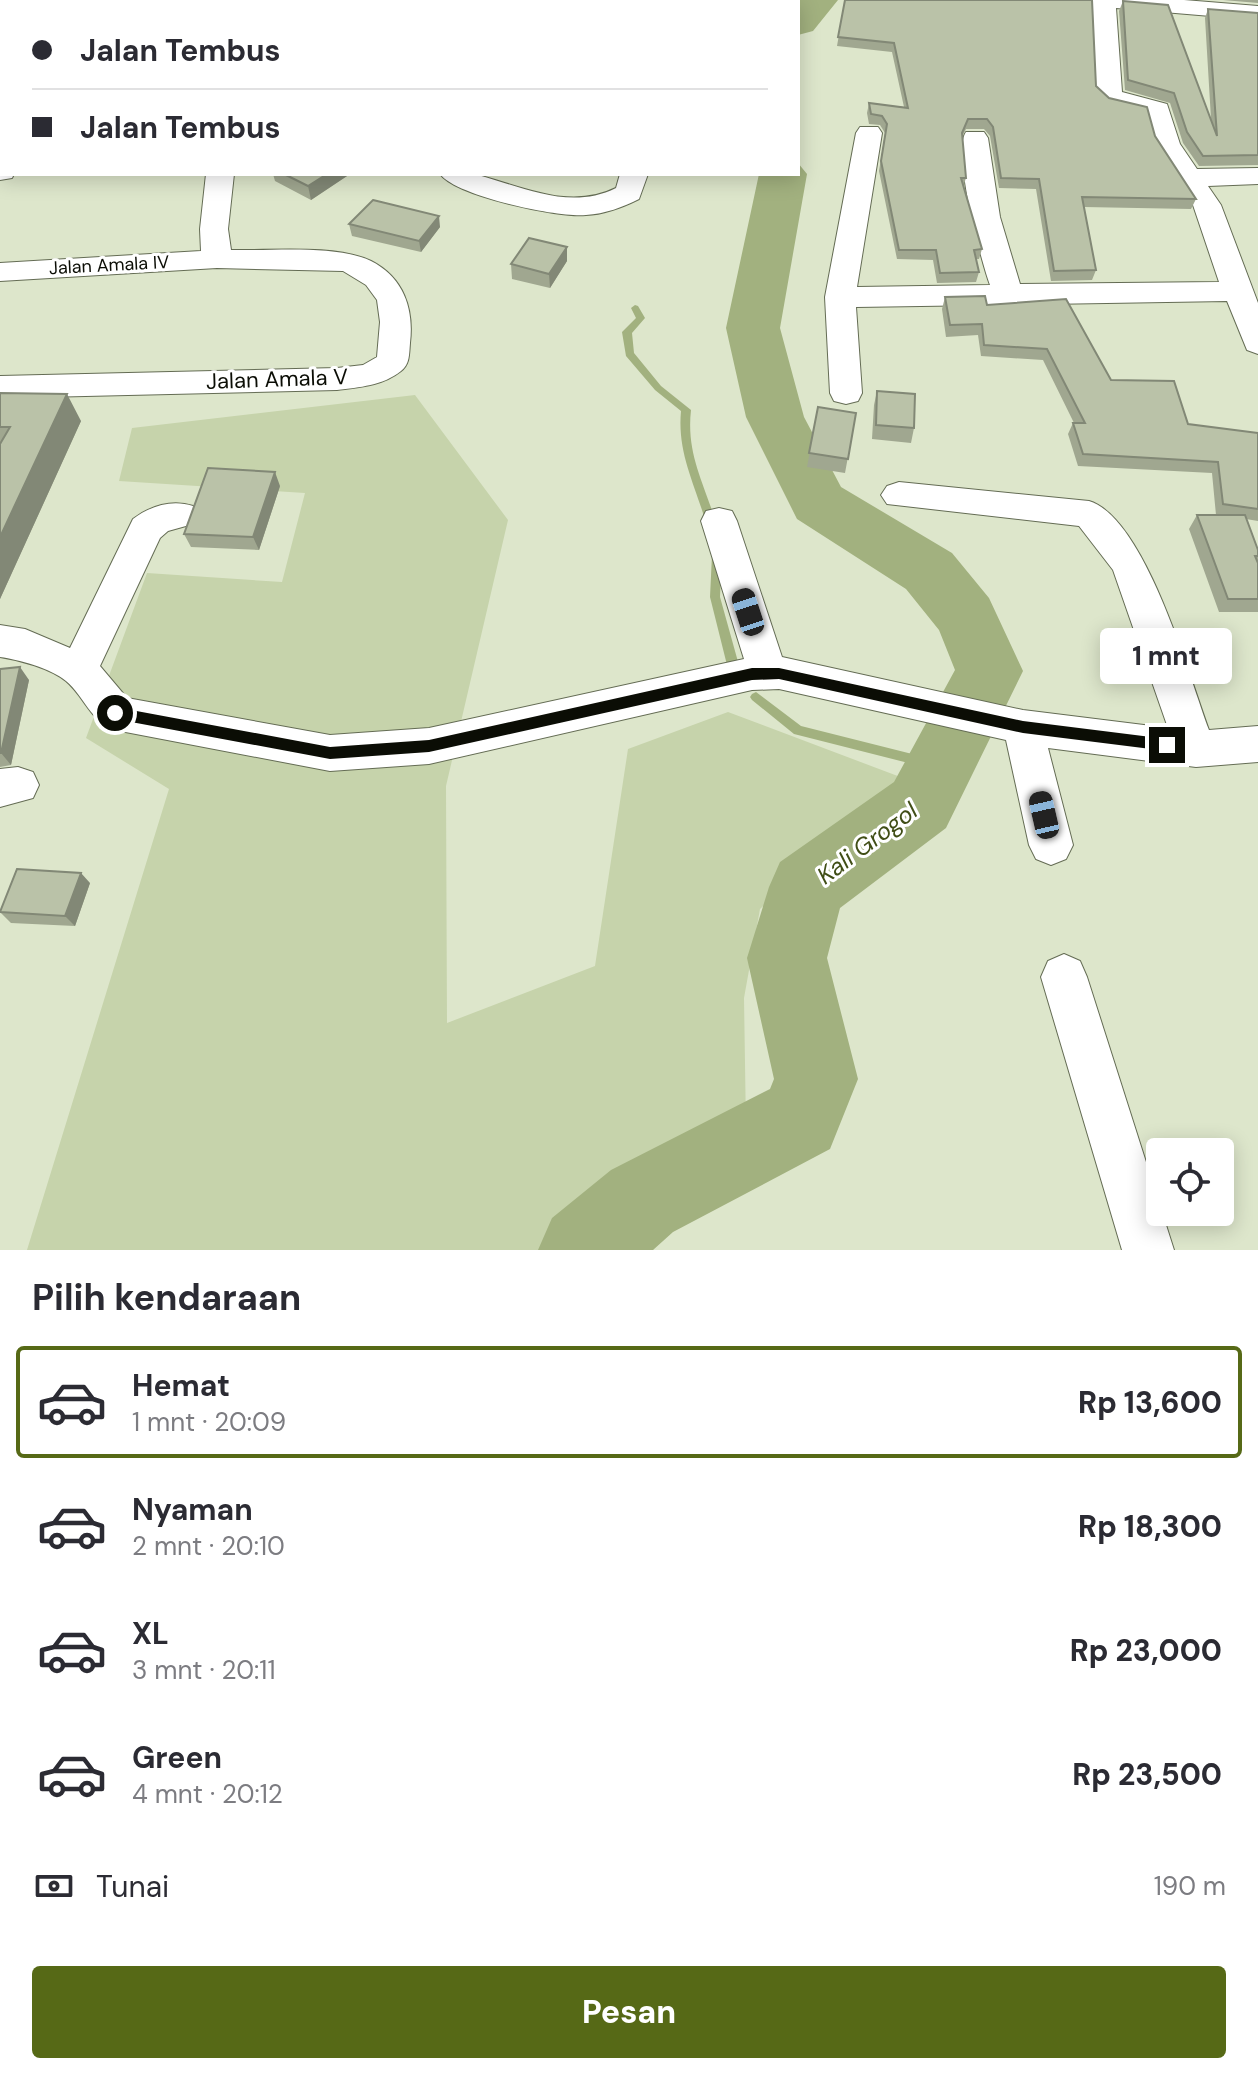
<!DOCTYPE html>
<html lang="id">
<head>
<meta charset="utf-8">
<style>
	:root { --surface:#fff; --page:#f2f2f3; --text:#2b2b33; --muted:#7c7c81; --line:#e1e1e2; --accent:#566916 }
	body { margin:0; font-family:"DM Sans",sans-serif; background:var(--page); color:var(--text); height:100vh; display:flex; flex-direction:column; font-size:30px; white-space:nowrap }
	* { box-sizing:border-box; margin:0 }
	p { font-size:26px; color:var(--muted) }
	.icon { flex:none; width:44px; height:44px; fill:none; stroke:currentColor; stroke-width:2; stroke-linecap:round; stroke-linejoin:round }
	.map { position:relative; height:1250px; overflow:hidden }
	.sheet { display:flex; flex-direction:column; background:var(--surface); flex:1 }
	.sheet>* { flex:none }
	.banner { position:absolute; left:0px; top:0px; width:800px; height:176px; box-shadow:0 4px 20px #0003; display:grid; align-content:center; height:176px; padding:0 32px; background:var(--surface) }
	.controls { position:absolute; left:1146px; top:1138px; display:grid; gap:16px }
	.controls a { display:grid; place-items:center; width:88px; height:88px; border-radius:8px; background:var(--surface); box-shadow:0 4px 20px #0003; font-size:40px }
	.end { position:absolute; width:36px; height:36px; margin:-18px; border:10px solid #0b0d05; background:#fff; box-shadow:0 0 0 4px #fff }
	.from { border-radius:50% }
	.bubble { position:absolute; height:56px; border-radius:8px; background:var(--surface); box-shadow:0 4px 20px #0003; font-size:26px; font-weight:800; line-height:56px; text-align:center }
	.car { position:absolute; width:24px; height:48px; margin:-24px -12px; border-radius:10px; box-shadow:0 0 6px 2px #0007; background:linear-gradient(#222 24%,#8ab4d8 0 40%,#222 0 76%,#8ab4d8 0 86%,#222 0) }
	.banner b { display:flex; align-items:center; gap:28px; height:76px; font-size:30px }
	.banner b+b { border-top:2px solid var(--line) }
	.banner i { width:20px; height:20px; background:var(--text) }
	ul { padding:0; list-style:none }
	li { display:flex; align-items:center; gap:24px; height:112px; margin:0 16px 12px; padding:0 16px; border:4px solid transparent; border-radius:8px }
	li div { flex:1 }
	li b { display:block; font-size:30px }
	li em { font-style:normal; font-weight:800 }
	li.current { border-color:var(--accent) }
	li>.icon { width:72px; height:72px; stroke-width:1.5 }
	h2 { padding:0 32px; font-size:36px; line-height:96px }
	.pay { display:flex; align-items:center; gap:20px; height:88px; padding:0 32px; font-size:30px }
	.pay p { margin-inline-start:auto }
	.cta { display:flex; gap:16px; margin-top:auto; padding:16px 32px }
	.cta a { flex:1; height:92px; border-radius:8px; background:var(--accent); color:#fff; font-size:32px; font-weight:800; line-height:92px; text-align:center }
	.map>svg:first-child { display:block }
	.green { fill:#c6d3ab }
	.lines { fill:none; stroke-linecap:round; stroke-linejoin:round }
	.stream { fill:#a2b17f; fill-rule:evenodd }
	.river { fill:#a2b17f; fill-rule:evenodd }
	.minor-casing { stroke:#646c54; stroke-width:2 }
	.minor { fill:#fff; fill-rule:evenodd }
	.wall { fill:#a0a790 }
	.shaded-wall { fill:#828876 }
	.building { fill:#bac2a8; stroke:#828876; stroke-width:2 }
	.route { fill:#0b0d05 }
	.labels { text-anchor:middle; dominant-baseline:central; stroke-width:6; stroke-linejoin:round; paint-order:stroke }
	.far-street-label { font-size:18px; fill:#0b0d05; stroke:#fff }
	.street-label { font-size:22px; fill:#0b0d05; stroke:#fff }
	.water-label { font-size:24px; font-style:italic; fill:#404e16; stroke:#fff }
</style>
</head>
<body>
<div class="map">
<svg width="1258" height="1250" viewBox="0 0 1258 1250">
	<rect width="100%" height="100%" fill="#dde6cb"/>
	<path class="green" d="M415 395 508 520 446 786 447 1023 595 966 628 749 728 712 903 778 760 909 744 998 746 1128 583 1250H27L169 789 86 738 147 573 282 582 305 493 119 481 132 428Z"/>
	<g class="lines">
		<path class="stream" d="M635 305 638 306 645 318 632 333 634 353 661 386 691 410C686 454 704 482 716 523L715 526 711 527 706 523C695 484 677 453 681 411L655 390 626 356 622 332 636 318 631 308Z
			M717 551 722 555 720 597 740 669 738 672H730L728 669 710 597 712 555Z
			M756 692 801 726 940 761 944 762 946 766 944 770 940 771 794 734 752 700 750 697 752 694Z"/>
		<path class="river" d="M795 0H838L813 31 798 35V2H793Z
			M798 163 807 174 780 328 804 417 841 487 952 553 989 598 1023 671 946 828 840 908 827 958 858 1079 830 1149 673 1232 653 1250H538L552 1218 611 1170 770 1089 774 1079 747 958 769 887 780 862 894 782 955 670 939 630 906 589 797 519 746 417 726 328 759 174H798Z"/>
		<g class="minor-casing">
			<path id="minor" d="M140 0H164L139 2Z
				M292 0H316L291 2Z
				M357 0H381L356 2Z
				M660 0H684L659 2Z
				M1092 0H1184L1258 6V20L1116 8 1122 92 1167 104 1180 144 1197 169 1258 168V184L1208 186 1221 205 1258 303V354L1247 350 1227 301 856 307 862 393 858 401 846 404 834 401 830 393 825 297 856 133 860 127H878L882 133 857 287 990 285C981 261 952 151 966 132H984L988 138 1000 217 1020 284 1219 282 1193 205 1154 144 1146 114 1106 105 1096 96Z
				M2 79V95L0 96V80Z
				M0 164 2 174H14L12 178 0 180Z
				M206 174H234L228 229 231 250C270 251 336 244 371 261 404 278 414 309 410 343 409 354 410 364 401 371 382 386 360 387 337 390L0 398V376L337 368 363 365 377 357 380 322 377 300 366 285 343 271 217 268 0 281V263L201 251 200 229Z
				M440 174C452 174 466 172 478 175 523 187 570 211 616 188L620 174H648L639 199C623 207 605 214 586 215 558 218 456 196 440 174Z
				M899 482 1089 501C1145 518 1189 676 1209 730L1258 726V762L1196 767 1048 748 1073 845 1066 859 1051 865 1036 859 1029 845 1006 740 779 689 752 690 429 764 330 771 115 730C90 721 85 697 66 681 50 668 20 660 0 657V625L25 629 70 648 133 519C150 506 172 499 193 506L198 515 193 524 168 531 160 538 100 666 127 698 330 735 429 728 744 659 701 521 706 511 719 508 732 511 737 521 782 657 1023 710 1168 728 1113 570 1079 526 887 504 881 495 887 486Z
				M18 767 33 772 39 785 33 798 0 807V769Z
				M1064 954 1080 961 1087 977 1174 1250H1122L1041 977 1048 961Z"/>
		</g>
		<use href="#minor" class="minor"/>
	</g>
	<path class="wall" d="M379 0H618V2H379Z
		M845 0 1096 86 1109 98 1155 136 1196 199 1191 209 1084 207 1096 270 1092 280 1051 281 1036 189 999 188 990 136 984 129H966L962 137 966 178 963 187 982 249 979 259H976L979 272 976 282 937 283 933 260 897 259 879 171 885 133 880 125 869 124 867 113 869 103 904 107 892 52 837 46Z
		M1223 0H1258V3Z
		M1123 1 1211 119 1205 18 1208 9 1258 13V165L1199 166 1183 143 1170 103 1125 90 1119 11Z
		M273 174H350L311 200 275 181Z
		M349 224 440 227 421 252 352 236Z
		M567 261 550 288 512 279 511 264Z
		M945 297 987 305 1111 380 1188 424 1258 433V521L1246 519 1258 550V612H1219L1189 529 1197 515H1216L1212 473 1078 466 1068 434 1073 423H1074L1043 360 981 356 978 335 946 337 942 309Z
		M877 391 914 428 911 443 872 439 874 405Z
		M0 393 81 421 0 599Z
		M818 407 856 413 845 473 807 467Z
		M280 486 259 550 191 547 184 534Z
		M0 669 29 680 11 765 0 767Z
		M90 883 75 926 11 923 0 912Z"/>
	<path class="shaded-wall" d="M327 174H350L311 200 308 186Z
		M439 216 440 227 421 252 419 241Z
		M567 247V261L550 288 549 274Z
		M67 394 81 421 0 599V537Z
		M275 472 280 486 259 550 253 537Z
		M20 667 29 680 11 765 1 753Z
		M81 873 90 883 75 926 65 916Z"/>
	<path class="building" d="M215 0H272V2H215Z
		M391 0H617V2L572 0V2H390Z
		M845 0H1092L1096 86 1109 98 1147 107 1155 136 1196 199 1082 197 1096 270 1054 271 1039 179 1001 178 993 127 987 119H968L962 133 966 178H961L982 249 974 250 979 272 940 273 936 250H899L881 161 887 124 882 116 871 114 869 103 908 108 894 43 838 37Z
		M1123 1 1168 5 1217 136 1208 9 1258 13V155L1203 156 1187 132 1174 93 1128 80Z
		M284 174H327L308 186Z
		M373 200 439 216 419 241 349 224Z
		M529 238 567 247 549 274 511 264Z
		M985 296 987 305 1066 299 1111 380 1174 381 1188 424 1258 433V509L1223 504 1218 462 1083 454 1073 423H1085L1047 349 984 345 982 324 950 325 945 297Z
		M877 391 915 394 914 428 876 425Z
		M0 393 67 394 0 537V444L10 427H0Z
		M818 407 856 413 848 459 809 453Z
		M208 468 275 472 253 537 184 534Z
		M1197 515H1245L1258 550V556H1255L1258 563V599H1228Z
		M20 667 1 753H0V669Z
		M17 869 81 873 65 916 0 912Z"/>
	<path class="route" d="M752 668H779L1023 721 1167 739 1174 745 1167 751 1023 733 779 679 752 680 429 752 330 759 115 719 109 713 115 707 330 747 429 740Z"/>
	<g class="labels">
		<g class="far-street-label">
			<text transform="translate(109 265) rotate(-3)">Jalan Amala IV</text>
		</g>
		<g class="street-label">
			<text transform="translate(277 379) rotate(-2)">Jalan Amala V</text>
		</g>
		<g class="water-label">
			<text transform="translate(867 843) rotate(-37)">Kali Grogol</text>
		</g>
	</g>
</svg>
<div class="controls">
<a><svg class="icon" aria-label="locate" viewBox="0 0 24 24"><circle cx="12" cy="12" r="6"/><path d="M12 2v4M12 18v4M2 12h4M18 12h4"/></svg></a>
</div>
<i class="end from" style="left:115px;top:713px"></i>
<i class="end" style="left:1167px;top:745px"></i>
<div class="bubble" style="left:1100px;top:628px;width:132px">1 mnt</div>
<i class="car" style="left:748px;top:612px;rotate:342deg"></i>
<i class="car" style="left:1044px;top:815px;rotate:347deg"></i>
<div class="banner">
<b><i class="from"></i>Jalan Tembus</b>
<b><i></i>Jalan Tembus</b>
</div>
</div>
<section class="sheet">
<h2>Pilih kendaraan</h2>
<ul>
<li class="current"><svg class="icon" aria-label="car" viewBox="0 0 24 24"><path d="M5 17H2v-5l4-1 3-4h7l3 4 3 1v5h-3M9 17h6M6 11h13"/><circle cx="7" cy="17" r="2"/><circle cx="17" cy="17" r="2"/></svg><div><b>Hemat</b><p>1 mnt · 20:09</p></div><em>Rp 13,600</em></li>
<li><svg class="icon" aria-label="car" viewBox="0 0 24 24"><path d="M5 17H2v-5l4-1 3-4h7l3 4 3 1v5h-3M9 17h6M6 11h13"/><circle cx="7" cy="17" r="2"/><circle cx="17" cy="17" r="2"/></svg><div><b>Nyaman</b><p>2 mnt · 20:10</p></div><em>Rp 18,300</em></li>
<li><svg class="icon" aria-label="car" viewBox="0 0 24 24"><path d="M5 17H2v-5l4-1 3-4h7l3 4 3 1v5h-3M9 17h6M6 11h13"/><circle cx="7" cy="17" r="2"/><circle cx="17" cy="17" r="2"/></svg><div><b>XL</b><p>3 mnt · 20:11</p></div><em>Rp 23,000</em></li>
<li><svg class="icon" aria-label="car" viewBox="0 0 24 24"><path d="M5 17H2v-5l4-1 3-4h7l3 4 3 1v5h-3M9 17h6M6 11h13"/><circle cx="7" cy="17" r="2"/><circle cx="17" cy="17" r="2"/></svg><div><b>Green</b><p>4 mnt · 20:12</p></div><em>Rp 23,500</em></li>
</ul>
<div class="pay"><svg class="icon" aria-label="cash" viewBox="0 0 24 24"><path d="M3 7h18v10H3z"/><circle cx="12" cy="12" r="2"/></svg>Tunai<p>190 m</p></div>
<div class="cta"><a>Pesan</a></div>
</section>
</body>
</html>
